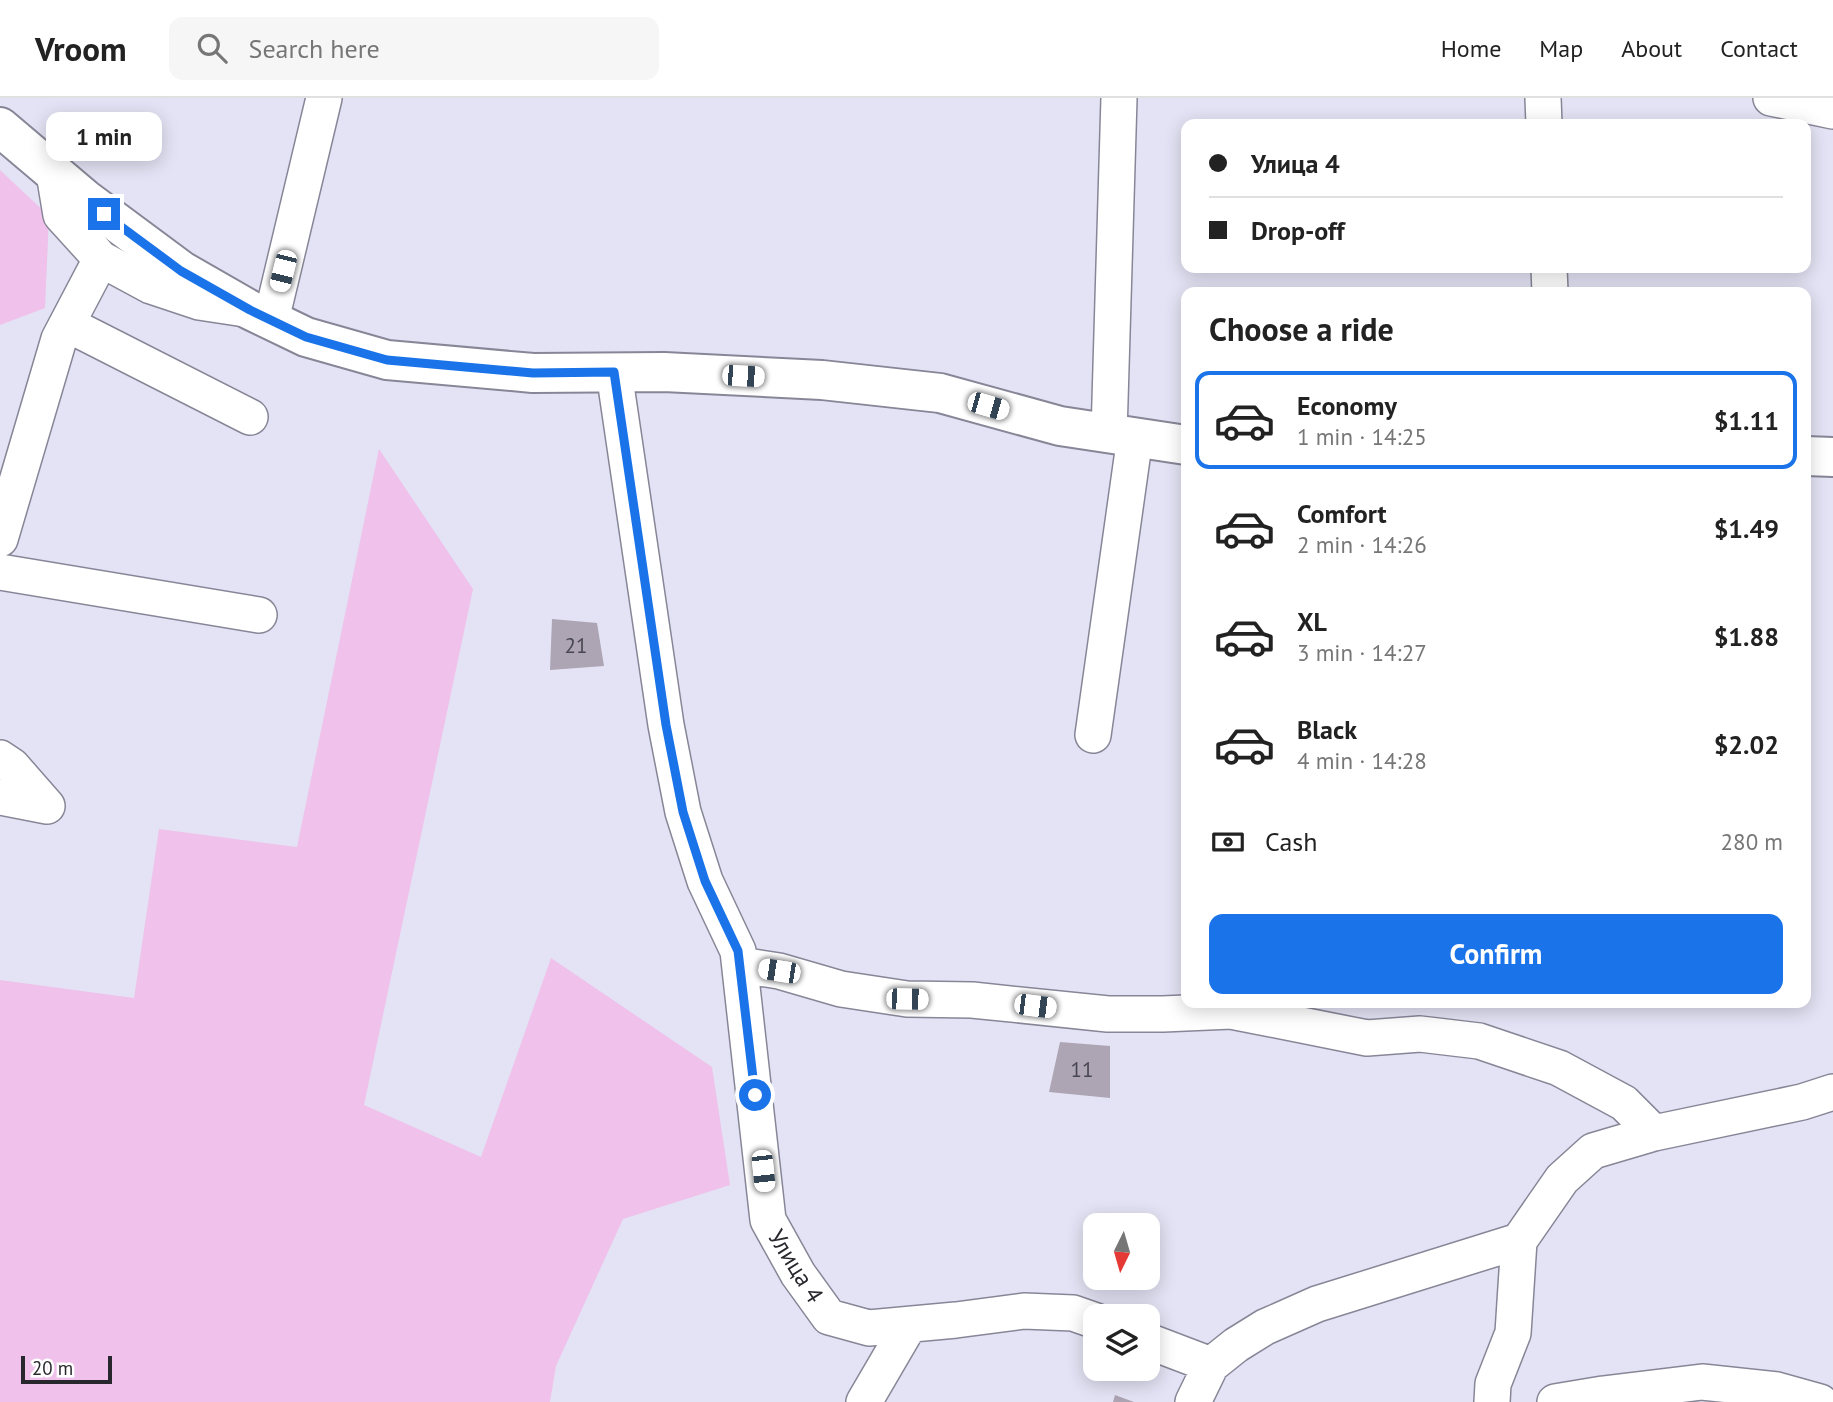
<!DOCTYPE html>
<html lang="en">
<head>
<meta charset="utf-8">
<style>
	:root { --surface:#fff; --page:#f6f6f6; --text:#222; --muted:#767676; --line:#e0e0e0; --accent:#1a73e8 }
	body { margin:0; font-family:"PT Sans",sans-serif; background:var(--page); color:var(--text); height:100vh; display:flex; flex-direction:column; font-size:26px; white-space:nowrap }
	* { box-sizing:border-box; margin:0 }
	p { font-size:23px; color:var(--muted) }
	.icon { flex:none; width:38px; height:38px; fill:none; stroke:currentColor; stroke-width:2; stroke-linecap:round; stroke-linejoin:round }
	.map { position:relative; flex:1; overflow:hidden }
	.sheet { position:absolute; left:1181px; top:189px; width:630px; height:721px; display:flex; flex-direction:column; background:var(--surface); border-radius:14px; box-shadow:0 4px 18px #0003 }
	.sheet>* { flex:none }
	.top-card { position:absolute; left:1181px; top:21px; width:630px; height:154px; border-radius:14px; box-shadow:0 4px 18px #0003; display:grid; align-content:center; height:154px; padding:0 28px; background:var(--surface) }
	.needle { width:46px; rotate:185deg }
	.tools { position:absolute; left:1083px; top:1115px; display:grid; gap:14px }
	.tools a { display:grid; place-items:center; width:77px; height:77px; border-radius:14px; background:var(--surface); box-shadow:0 4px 18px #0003; font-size:35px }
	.scale { position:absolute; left:21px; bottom:18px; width:91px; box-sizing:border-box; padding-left:7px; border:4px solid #27272d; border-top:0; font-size:19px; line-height:24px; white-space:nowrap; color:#27272d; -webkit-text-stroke:5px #fff; paint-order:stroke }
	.end { position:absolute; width:32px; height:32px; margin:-16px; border:9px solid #1a73e8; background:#fff; box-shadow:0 0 0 4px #fff }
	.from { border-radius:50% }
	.bubble { position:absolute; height:49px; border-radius:14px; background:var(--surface); box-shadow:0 4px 18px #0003; font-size:23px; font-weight:600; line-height:49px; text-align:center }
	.car { position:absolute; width:21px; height:42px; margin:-21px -10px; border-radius:9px; box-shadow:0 0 5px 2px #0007; background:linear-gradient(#fff 24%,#345 0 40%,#fff 0 76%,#345 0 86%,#fff 0) }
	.top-card b { display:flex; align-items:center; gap:24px; height:66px; font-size:26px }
	.top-card b+b { border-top:2px solid var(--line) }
	.top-card i { width:18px; height:18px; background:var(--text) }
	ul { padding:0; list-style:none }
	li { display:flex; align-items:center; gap:21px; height:98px; margin:0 14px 10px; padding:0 14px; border:4px solid transparent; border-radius:14px }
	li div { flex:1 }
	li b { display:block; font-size:26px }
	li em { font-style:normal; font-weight:600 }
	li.selected { border-color:var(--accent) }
	li>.icon { width:63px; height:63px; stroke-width:1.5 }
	h2 { padding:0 28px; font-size:32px; line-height:84px }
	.pay { display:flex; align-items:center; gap:18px; height:77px; padding:0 28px; font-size:26px }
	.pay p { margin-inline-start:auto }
	.button { display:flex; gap:14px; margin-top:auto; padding:14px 28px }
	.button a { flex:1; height:80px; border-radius:14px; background:var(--accent); color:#fff; font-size:28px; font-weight:600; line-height:80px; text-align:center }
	header { display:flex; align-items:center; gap:42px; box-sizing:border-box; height:98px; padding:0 35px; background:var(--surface); border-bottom:2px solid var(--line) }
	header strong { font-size:33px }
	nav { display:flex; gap:38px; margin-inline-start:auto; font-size:24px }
	.search { width:490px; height:63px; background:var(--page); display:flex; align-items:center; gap:18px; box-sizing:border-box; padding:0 24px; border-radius:14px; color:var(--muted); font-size:26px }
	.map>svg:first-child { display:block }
	.green { fill:#efc1eb }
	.building { fill:#ada4b4 }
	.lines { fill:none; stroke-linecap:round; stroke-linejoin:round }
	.street-casing { stroke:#878697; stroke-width:38 }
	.secondary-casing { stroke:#878697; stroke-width:42 }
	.street { stroke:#fff; stroke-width:35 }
	.secondary { stroke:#fff; stroke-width:38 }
	.route { stroke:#1a73e8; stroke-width:9 }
	.labels { text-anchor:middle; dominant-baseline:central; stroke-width:5; stroke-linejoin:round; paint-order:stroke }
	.number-label { font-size:21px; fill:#48464f }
	.street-label { font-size:24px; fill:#27272d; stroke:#fff }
</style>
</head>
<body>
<header>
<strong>Vroom</strong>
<div class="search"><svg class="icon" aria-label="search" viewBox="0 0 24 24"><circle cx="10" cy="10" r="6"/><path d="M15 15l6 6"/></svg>Search here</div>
<nav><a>Home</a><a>Map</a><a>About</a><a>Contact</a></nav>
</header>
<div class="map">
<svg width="1833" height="1304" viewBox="0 0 1833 1304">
	<rect width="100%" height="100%" fill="#e4e3f5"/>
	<path class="green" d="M0 72 49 118 45 210 0 227Z
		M379 351 473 491 364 1007 481 1059 551 860 712 969 730 1087 623 1121 556 1268 550 1304H0V882L134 900 159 731 297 749Z"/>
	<path class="building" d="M552 521 597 525 604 568 550 572Z
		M1060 944 1110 948V1000L1049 994Z
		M1115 1297 1134 1304H1113Z"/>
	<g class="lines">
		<g class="street-casing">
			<path id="street" d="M1543 0 1544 26
				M1771 0 1833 13
				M54 75 61 117 101 161 151 188 199 204 245 211
				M1549 170 1550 194
				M271 222 324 0
				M67 226 250 319
				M614 274 666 627 683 714 705 783 738 853 768 1122 798 1176 829 1219 869 1230 956 1222 1024 1213 1073 1215 1096 1223
				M1109 336 1119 0
				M0 441 59 241 101 161
				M0 474 259 517
				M1093 637 1135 339
				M0 660 12 668 47 708
				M0 699 47 708
				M740 867 779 873 841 891 907 901 972 902 1108 916H1163L1231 913 1367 940 1420 936 1479 943 1559 970 1624 1005 1654 1035
				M1148 1243 1211 1267
				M864 1304 909 1227
				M1193 1304 1211 1267 1236 1247 1265 1229 1317 1206 1519 1143
				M1492 1304 1493 1286 1513 1235 1519 1143 1562 1081 1593 1053 1654 1035 1802 1004 1833 994
				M1555 1304 1603 1296 1702 1284 1777 1292 1820 1304"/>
		</g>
		<g class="secondary-casing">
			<path id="secondary" d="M0 29 85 101 182 173 250 212 306 239 387 262 533 275 664 274 822 282 940 295 1060 328 1186 347
				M1806 358 1833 359"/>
		</g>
		<use href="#street" class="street"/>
		<use href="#secondary" class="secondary"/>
	</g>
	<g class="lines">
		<path class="route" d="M104 116 181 173 250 212 306 239 387 262 533 275 614 274 666 627 683 714 705 783 738 853 755 997"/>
	</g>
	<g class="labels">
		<g class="number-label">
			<text x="576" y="547">21</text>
			<text x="1082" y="971">11</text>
		</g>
		<g class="street-label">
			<text transform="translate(796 1168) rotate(58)">Улица 4</text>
		</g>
	</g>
</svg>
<div class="tools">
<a><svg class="needle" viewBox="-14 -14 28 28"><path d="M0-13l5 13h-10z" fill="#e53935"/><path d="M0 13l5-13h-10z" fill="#767676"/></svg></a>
<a><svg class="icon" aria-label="layers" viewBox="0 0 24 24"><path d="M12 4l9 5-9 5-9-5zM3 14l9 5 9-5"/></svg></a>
</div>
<div class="scale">20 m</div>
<i class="end from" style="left:755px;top:997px"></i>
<i class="end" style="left:104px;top:116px"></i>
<div class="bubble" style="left:46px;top:14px;width:116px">1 min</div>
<i class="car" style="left:283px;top:173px;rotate:194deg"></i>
<i class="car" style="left:743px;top:278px;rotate:93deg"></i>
<i class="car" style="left:988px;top:308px;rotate:106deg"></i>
<i class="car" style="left:779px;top:873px;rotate:279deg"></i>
<i class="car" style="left:907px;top:901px;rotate:91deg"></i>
<i class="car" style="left:1035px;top:908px;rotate:97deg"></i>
<i class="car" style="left:763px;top:1073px;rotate:174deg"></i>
<div class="top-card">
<b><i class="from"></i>Улица 4</b>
<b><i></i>Drop-off</b>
</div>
<section class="sheet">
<h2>Choose a ride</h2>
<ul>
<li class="selected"><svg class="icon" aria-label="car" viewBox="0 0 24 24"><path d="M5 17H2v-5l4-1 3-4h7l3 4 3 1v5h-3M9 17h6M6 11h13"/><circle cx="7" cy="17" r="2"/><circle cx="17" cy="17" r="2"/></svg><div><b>Economy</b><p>1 min · 14:25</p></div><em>$1.11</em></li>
<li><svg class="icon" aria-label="car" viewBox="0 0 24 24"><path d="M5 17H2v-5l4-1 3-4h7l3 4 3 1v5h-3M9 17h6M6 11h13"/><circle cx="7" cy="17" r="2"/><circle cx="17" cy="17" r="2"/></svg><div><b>Comfort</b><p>2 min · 14:26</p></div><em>$1.49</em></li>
<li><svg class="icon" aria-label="car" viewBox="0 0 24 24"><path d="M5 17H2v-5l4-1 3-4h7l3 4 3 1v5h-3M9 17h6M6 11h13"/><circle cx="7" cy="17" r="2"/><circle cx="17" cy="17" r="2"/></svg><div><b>XL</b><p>3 min · 14:27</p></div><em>$1.88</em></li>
<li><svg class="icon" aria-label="car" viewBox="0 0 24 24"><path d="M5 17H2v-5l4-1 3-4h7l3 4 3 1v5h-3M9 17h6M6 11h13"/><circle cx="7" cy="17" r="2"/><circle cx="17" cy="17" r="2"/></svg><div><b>Black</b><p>4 min · 14:28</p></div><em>$2.02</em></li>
</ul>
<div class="pay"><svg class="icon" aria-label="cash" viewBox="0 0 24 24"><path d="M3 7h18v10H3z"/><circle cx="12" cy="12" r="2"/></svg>Cash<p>280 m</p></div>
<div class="button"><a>Confirm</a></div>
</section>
</div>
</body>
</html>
